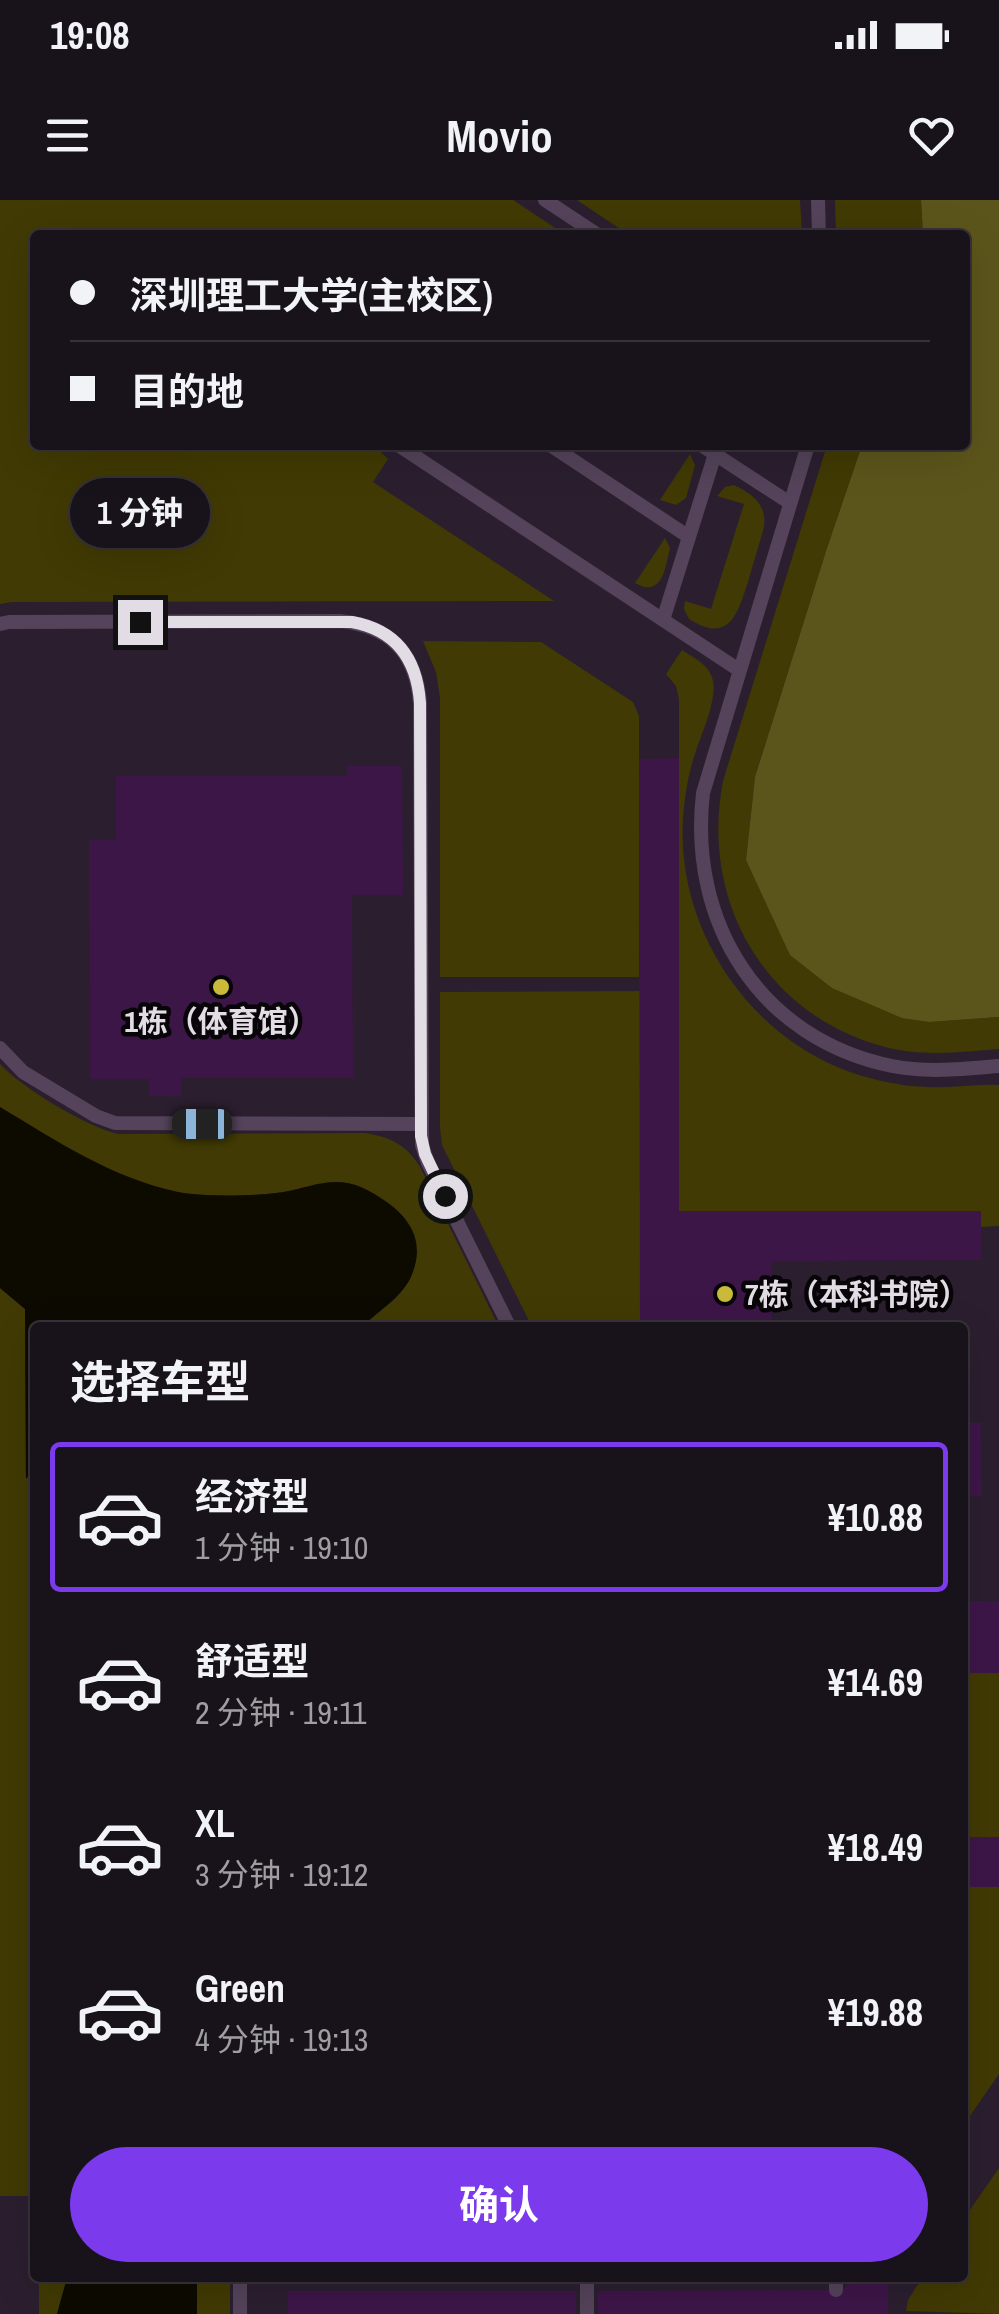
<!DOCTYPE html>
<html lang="zh">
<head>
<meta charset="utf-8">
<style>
	:root { --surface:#18121a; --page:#211b23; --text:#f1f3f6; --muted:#9f9ea2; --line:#363239; --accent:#7c3aed }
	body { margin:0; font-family:"Archivo Narrow","Noto Sans SC",sans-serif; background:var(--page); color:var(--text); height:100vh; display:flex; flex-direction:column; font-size:38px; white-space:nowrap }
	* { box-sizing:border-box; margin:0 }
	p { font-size:32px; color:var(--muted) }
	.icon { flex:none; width:55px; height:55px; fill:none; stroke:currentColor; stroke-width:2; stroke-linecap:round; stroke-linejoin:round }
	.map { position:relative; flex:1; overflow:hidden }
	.drawer { position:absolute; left:30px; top:1122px; width:938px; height:960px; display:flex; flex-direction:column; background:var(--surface); border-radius:10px; box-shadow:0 10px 40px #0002,0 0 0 2px var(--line) }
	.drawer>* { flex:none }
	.banner { position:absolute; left:30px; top:30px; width:940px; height:220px; border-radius:10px; box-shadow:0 10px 40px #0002,0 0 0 2px var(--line); display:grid; align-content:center; height:220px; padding:0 40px; background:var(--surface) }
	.end { position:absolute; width:45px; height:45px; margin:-22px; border:12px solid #e2dde4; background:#111; box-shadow:0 0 0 5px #111 }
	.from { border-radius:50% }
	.bubble { position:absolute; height:70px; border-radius:35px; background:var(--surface); box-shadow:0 10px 40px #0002,0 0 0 2px var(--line); font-size:32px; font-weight:700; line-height:70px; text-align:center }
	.car { position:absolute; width:30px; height:60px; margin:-30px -15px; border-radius:12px; box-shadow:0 0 8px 2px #0007; background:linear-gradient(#222 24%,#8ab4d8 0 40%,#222 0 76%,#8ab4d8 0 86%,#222 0) }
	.banner b { display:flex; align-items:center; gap:35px; height:95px; font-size:38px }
	.banner b+b { border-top:2px solid var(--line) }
	.banner i { width:25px; height:25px; background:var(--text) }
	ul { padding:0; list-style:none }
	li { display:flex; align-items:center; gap:30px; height:150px; margin:0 20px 15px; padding:0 20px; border:5px solid transparent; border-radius:10px }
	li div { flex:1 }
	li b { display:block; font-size:38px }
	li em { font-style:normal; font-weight:700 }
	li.on { border-color:var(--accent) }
	li>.icon { width:90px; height:90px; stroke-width:1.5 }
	h2 { padding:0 40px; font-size:45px; line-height:120px }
	.button { display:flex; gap:20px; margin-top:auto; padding:20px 40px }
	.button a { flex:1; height:115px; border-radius:60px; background:var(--accent); color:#fff; font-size:40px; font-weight:700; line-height:115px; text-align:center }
	.status { display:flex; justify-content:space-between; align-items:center; height:70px; padding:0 50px; background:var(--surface); direction:ltr }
	.status svg { height:28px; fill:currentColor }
	header { display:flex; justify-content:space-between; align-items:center; height:130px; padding:0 40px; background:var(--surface); font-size:45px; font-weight:700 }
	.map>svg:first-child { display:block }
	.built { fill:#2b1f2f; fill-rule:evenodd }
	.green { fill:#413a04 }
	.forest { fill:#5c551b }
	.water { fill:#0d0a00 }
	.building { fill:#3d1648 }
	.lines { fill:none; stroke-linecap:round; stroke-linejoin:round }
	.service { stroke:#54435a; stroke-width:14 }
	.route { stroke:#e2dde4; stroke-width:12 }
	.poi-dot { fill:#caba3a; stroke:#080509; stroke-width:4 }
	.labels { text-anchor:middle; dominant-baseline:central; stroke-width:9; stroke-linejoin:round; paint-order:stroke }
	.poi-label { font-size:30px; font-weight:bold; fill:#e2dde4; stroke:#080509 }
</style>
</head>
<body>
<div class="status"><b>19:08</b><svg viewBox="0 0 49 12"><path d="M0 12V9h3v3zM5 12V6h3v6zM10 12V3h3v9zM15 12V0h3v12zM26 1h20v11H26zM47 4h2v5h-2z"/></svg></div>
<header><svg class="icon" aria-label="menu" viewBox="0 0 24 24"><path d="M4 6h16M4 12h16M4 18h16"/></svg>Movio<svg class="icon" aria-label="heart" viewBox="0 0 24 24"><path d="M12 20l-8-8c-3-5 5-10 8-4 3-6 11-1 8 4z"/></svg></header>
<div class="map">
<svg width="999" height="2114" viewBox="0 0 999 2114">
	<rect width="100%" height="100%" fill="#201823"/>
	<path class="built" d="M0 0H921L923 35H35V245H862L827 348 930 822 999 817V2114H0ZM35 1128H962V2078H35Z"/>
	<path class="green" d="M0 0H513L566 35H35V245H373L388 259 373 282 554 401 12 402 0 404Z
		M577 0H800L802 35H629Z
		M835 0H921L923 35H836Z
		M827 245H862L827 348 755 577 746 660 930 822 999 817V849C961 852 923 857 885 847 764 815 700 700 723 581Z
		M690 254 695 265 686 298 676 305 660 300Z
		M734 285C753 294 767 305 764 327 759 345 753 364 748 382 738 413 729 445 689 419L684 409 685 401 711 409 744 304 717 296 725 287Z
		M665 338 670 348C665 369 662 398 635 383Z
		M423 441 541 442 633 502 639 516V777H440V498L436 472Z
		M682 450C694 458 710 465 713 481 717 500 701 535 695 554 690 568 687 584 685 599 667 722 750 847 870 878 895 885 920 888 946 887 964 887 981 884 999 885V1026L981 1027 980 1011H679V499L676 486 666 474Z
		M640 791V1127H532L442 945 440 927V792Z
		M0 864C22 888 87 927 118 934L365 933C390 937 406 944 420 967L499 1127H362C374 1114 391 1105 401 1092 424 1064 419 1026 391 1005 377 995 362 984 343 983 320 982 299 990 276 993 254 997 208 996 185 994 119 987 55 941 0 907Z
		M0 1088 25 1109 26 1277 35 1267V1996H0Z
		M962 1473H999V1637H963Z
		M962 1687H999V1874L963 1926Z
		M999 1968V2114L906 2111 908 2100 922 2078H962L963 2020Z
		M39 2078H67L57 2114H39Z
		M197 2078H230V2114H197Z"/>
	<path class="forest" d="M921 0H999V817L930 822 902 818 832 788 790 755 746 660 755 577 827 348 862 245H965V35H923Z"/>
	<path class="water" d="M0 907C57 941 112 978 178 992 201 997 260 996 284 992 301 989 318 982 336 982 355 982 369 990 385 1001 413 1020 426 1045 410 1079 401 1097 377 1112 362 1127L35 1128V1267L26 1279 25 1109 0 1088Z
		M67 2078H197V2114H57Z"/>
	<path class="building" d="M679 558V1011H981V1060L771 1061V1128H640L639 559Z
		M347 566H402L403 695H352L353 878H181V896H149V879H90L89 640H116V576H347Z
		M962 1223H981L982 1296H962Z
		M962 1401H999V1473H962Z
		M962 1637H999V1687H962Z
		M849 2078H888V2114H598V2091L842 2090 848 2085Z
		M288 2091H576V2114H288Z"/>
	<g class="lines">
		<path class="service" d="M545 0 598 35
			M818 0 819 35
			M398 245 739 470
			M550 245 689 337
			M701 245 790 303
			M808 245 703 593C688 723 760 839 892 866 928 873 963 869 999 866
			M663 420 715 254
			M0 424 9 422 340 421C390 426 416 452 420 503L422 945 428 963 510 1128
			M0 848 23 872 96 916 115 923 421 924
			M240 2078V2114
			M587 2078V2114
			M836 2078V2090"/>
	</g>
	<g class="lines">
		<path class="route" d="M140 422H352C396 430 417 459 420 503L421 936 425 954 445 996"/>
	</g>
	<g class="poi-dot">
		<circle cx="221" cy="787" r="10"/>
		<circle cx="725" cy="1094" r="10"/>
	</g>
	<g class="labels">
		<g class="poi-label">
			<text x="221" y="821">1栋（体育馆）</text>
			<text x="745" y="1094" text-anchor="start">7栋（本科书院）</text>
		</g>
	</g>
</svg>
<i class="end from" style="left:445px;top:996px"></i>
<i class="end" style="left:140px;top:422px"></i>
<div class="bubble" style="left:70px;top:278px;width:140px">1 分钟</div>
<i class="car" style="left:202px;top:924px;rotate:270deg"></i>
<div class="banner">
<b><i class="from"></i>深圳理工大学(主校区)</b>
<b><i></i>目的地</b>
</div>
<section class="drawer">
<h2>选择车型</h2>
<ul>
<li class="on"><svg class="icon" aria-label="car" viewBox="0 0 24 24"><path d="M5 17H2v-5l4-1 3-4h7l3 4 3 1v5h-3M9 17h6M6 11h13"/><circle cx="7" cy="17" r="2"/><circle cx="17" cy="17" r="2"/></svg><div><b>经济型</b><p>1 分钟 · 19:10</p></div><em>¥10.88</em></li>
<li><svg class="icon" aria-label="car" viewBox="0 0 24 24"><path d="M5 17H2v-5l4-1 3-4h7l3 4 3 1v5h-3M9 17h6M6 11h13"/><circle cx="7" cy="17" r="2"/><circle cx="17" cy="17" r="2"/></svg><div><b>舒适型</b><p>2 分钟 · 19:11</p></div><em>¥14.69</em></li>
<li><svg class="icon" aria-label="car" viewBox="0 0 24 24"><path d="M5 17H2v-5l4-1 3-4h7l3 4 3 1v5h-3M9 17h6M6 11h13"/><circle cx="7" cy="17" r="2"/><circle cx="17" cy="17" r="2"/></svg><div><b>XL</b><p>3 分钟 · 19:12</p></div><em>¥18.49</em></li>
<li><svg class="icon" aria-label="car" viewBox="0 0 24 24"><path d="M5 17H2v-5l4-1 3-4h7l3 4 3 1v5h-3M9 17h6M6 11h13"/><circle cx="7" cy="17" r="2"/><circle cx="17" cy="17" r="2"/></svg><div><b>Green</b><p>4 分钟 · 19:13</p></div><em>¥19.88</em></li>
</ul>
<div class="button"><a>确认</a></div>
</section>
</div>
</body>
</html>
